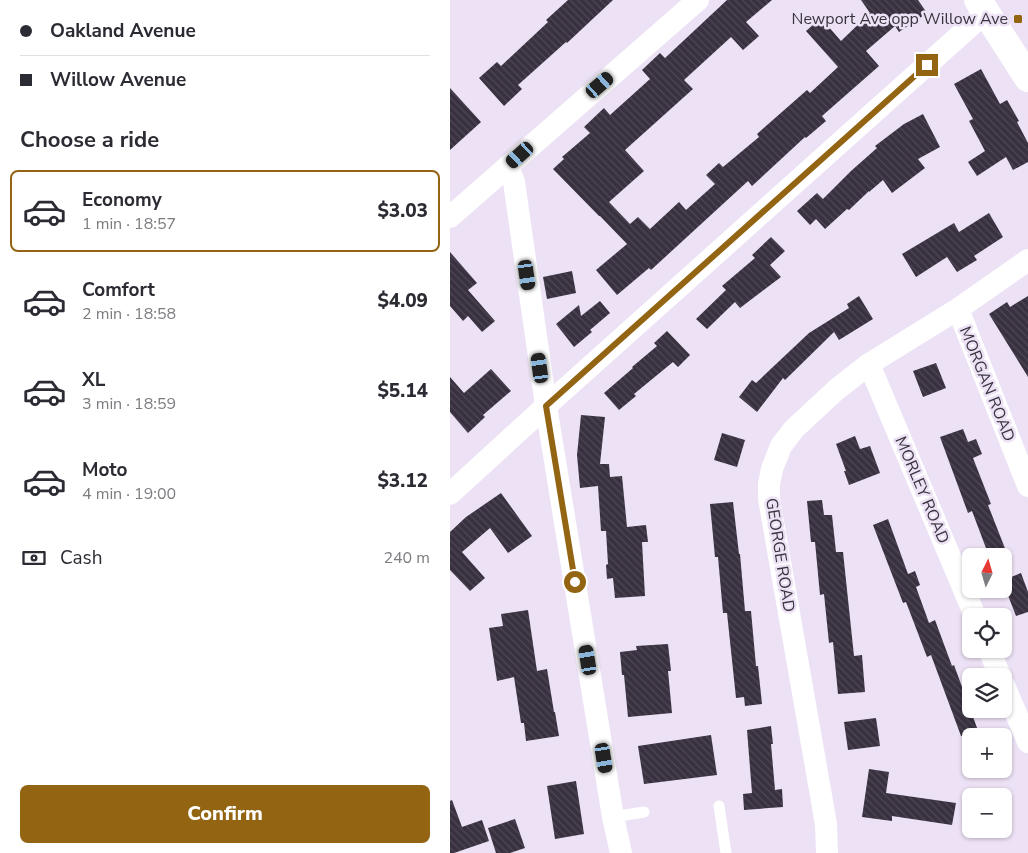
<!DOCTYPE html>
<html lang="en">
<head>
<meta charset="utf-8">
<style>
	:root { --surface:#fff; --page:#f2f2f3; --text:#2b2b33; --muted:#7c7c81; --line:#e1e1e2; --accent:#936412 }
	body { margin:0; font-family:"Nunito Sans",sans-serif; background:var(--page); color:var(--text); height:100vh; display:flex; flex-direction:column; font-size:19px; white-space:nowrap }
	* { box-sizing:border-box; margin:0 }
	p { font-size:16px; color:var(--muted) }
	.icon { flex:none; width:28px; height:28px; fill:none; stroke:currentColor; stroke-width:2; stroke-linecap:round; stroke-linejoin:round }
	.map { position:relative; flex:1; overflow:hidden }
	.panel { display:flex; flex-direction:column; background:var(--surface); width:450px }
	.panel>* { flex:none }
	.banner { display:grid; align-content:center; height:110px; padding:0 20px; background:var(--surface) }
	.needle { width:32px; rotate:5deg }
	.fabs { position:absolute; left:512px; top:548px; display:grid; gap:10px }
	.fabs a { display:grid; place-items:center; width:50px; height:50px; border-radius:8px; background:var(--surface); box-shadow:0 1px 4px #0004; font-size:25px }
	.end { position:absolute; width:22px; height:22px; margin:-11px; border:6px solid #936412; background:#fff; box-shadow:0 0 0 2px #fff }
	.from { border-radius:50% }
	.car { position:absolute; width:15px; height:30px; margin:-15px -8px; border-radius:6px; box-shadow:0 0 4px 1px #0007; background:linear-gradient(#222 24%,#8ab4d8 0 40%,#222 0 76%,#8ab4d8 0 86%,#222 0) }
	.banner b { display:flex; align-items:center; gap:18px; height:48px; font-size:19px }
	.banner b+b { border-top:1px solid var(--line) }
	.banner i { width:12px; height:12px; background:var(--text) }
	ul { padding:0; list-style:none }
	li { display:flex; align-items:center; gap:15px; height:82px; margin:0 10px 8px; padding:0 10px; border:2px solid transparent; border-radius:8px }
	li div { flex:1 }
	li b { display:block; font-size:19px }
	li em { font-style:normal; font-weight:800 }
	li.current { border-color:var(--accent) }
	li>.icon { width:45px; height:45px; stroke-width:1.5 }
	h2 { padding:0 20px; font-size:22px; line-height:60px }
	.pay { display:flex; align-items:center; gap:12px; height:55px; padding:0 20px; font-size:19px }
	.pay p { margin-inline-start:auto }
	.primary-button { display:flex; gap:10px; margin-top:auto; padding:10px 20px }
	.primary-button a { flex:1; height:58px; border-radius:8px; background:var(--accent); color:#fff; font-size:20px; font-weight:800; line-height:58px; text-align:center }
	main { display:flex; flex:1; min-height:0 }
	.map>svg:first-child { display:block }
	.building { fill:url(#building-back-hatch) }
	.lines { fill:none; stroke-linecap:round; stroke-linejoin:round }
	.service { stroke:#fff; stroke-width:11 }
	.minor { stroke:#fff; stroke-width:22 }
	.secondary { stroke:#fff; stroke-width:28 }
	.route { stroke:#936412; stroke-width:6 }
	.poi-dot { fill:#936412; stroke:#ece1f5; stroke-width:2 }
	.labels { text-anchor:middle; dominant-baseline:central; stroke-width:5; stroke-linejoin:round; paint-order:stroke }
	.poi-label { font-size:16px; fill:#39343c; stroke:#ece1f5; text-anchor:end }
	.street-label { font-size:16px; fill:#39343c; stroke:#ece1f5 }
</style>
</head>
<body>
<main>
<section class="panel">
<div class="banner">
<b><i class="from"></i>Oakland Avenue</b>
<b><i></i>Willow Avenue</b>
</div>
<h2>Choose a ride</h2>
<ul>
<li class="current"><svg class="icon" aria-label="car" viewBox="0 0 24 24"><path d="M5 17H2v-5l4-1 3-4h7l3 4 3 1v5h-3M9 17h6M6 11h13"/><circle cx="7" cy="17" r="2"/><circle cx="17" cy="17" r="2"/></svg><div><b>Economy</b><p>1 min · 18:57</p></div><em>$3.03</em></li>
<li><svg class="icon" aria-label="car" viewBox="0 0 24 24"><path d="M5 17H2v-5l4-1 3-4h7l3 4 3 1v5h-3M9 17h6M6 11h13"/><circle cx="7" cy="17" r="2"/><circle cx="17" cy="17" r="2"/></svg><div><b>Comfort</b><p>2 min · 18:58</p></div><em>$4.09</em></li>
<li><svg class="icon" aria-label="car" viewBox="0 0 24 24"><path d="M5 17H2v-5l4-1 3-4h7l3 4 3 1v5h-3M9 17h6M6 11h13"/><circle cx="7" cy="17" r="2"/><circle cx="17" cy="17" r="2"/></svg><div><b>XL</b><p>3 min · 18:59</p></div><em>$5.14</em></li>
<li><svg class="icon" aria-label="car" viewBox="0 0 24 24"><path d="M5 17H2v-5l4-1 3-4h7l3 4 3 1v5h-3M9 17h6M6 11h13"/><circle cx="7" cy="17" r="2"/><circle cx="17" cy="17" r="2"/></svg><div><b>Moto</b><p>4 min · 19:00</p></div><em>$3.12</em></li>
</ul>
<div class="pay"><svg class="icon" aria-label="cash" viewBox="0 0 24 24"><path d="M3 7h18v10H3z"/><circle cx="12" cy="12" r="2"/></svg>Cash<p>240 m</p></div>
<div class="primary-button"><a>Confirm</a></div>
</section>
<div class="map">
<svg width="578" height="853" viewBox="0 0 578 853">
	<defs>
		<pattern id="building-back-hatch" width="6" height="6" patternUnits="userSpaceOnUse" patternTransform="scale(1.25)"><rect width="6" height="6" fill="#393140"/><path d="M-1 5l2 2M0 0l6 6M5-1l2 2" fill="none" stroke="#4e4754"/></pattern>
	</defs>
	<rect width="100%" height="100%" fill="#ece1f5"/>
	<path class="building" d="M118 0H163L117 43 116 42 68 85 72 89 54 106 29 78 47 62 51 66 98 22 96 20Z
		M277 0H322L296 22 309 36 293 50 281 37 234 80 243 89 175 150 194 171 159 202 180 224 188 217 200 229 229 202 236 210 265 184 256 175 269 163 273 167 309 137 307 134 357 90 360 93 388 67 356 31 371 18 391 41 420 13 411 0H468L477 13 449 32 445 26 416 51 429 66 372 116 376 121 356 138 355 137 302 186 298 181 201 270 199 268 167 295 146 270 177 244 150 216H149L103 169 114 159 112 157 140 133 134 127 154 108 160 115 200 79 192 70 210 53 215 58Z
		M531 69 550 104 557 100 569 121 567 122 578 143V162L563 170 556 157 527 176 518 162 535 151 519 121 523 119 504 84Z
		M0 88 31 122 0 150Z
		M473 114 490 147 468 159 475 168 442 193 433 180 419 192V191L399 210 397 209 375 229 366 219 360 225 347 211 367 193 373 199 401 171 427 148 425 146 454 124Z
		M539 213 553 237 524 256 527 260 507 272 497 257 466 277 452 254 504 223 509 232Z
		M321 237 335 251 320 265 331 277 290 308 285 302 257 329 246 319 276 290 272 286 305 258 302 255Z
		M0 252 27 283 18 290 45 321 32 332 18 316 13 321 0 306Z
		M122 271 126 293 97 299 93 277Z
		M409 296 423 319 389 340 384 332 335 380 333 378 307 412 289 397 302 380 306 383 359 333 399 308 397 304Z
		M578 296V377L539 314 557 302 560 307Z
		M150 301 160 313 140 330 142 332 124 347 106 324 129 305 131 316Z
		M217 331 240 355 228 367 223 362 184 394 186 396 169 410 154 393 183 368 182 367 207 346 204 343Z
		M486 363 496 388 473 397 463 371Z
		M41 369 61 391 33 415 35 417 18 433 0 412V377L14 393Z
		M131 415 155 417 150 464H159L160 477 172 476 177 527 196 525 198 542H192L195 596 165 598 163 578 157 579 156 565 158 564 156 531H151L148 486 130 488 127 455Z
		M513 429 518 442 526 439 532 454 523 458 541 504 538 505 558 556H539L522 511 518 513 490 437Z
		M272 433 295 440 287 467 264 460Z
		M405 436 410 449 420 446 430 473 399 485 394 471H396L386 444Z
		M51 493 82 536 58 553 40 528 12 552 35 578 20 591 0 570V532L16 517Z
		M372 500 374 515H382L386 552H393L404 656 412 655 415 692 388 694 383 642 379 643 374 594 370 595 365 542H361L357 501Z
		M283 502 289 554H290L295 611H301L306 666H308L312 704 295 706 294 697 286 698 277 613H273L268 557H265L260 504Z
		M438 519 458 574 465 571 470 585 466 587 479 623 485 620 502 666 504 665 530 736H511L481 655 477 657 456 602 453 603 423 525Z
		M571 573 578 592V612L566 616 554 585V580Z
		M78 610 87 671 97 669 104 712H105L109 736 76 741 74 723H71L64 677 47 681 39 628 53 626 51 614Z
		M218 644 221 671H218L222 713 178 717 174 675H172L170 652 187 650 186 646Z
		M426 718 430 746 398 750 394 722Z
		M321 726 323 744H321L325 790 332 789 333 807 294 810 293 794 302 793 297 730Z
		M261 735 267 775 194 784 188 746Z
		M419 769 439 772 436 793 506 803 502 825 442 816V821L412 817Z
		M126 781 134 834 105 839 97 786Z
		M2 800 12 827 32 820 39 841 4 853H0V801Z
		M65 819 75 848 60 853H46L38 828Z"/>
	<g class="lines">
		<path class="service" d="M269 806 276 853
			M163 817 194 812"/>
		<path class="minor" d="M58 166 64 182 96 406 163 817 171 853
			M0 217 248 0
			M508 309 578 486
			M419 364 525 616
			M0 494 96 406 536 12
			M539 649 550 676
			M554 685 578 742
			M377 853 376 824 319 499V484L322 469 331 446 344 429 386 390 419 364 508 309 578 260"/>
		<path class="secondary" d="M528 0 578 78"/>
	</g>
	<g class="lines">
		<path class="route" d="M125 582 96 406 477 65"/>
	</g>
	<rect class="poi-dot" x="563" y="14" width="10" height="10" rx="2.5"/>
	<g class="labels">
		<g class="poi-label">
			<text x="558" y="19">Newport Ave opp Willow Ave</text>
		</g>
		<g class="street-label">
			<text transform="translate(537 384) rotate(68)">MORGAN ROAD</text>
			<text transform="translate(472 490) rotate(67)">MORLEY ROAD</text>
			<text transform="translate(330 555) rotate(81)">GEORGE ROAD</text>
		</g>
	</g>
</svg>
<div class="fabs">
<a><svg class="needle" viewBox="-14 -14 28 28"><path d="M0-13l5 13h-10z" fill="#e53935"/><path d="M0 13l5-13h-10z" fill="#7c7c81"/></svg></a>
<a><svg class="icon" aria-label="locate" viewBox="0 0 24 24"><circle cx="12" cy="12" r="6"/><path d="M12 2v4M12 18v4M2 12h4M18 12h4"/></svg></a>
<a><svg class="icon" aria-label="layers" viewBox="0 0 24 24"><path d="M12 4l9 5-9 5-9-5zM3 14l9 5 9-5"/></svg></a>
<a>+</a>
<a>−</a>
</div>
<i class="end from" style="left:125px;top:582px"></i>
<i class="end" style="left:477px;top:65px"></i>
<i class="car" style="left:150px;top:85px;rotate:49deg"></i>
<i class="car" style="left:70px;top:155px;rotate:228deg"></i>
<i class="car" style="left:77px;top:275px;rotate:172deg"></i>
<i class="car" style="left:90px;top:368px;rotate:352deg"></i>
<i class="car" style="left:138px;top:660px;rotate:351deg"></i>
<i class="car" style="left:154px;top:758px;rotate:171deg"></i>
</div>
</main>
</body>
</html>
